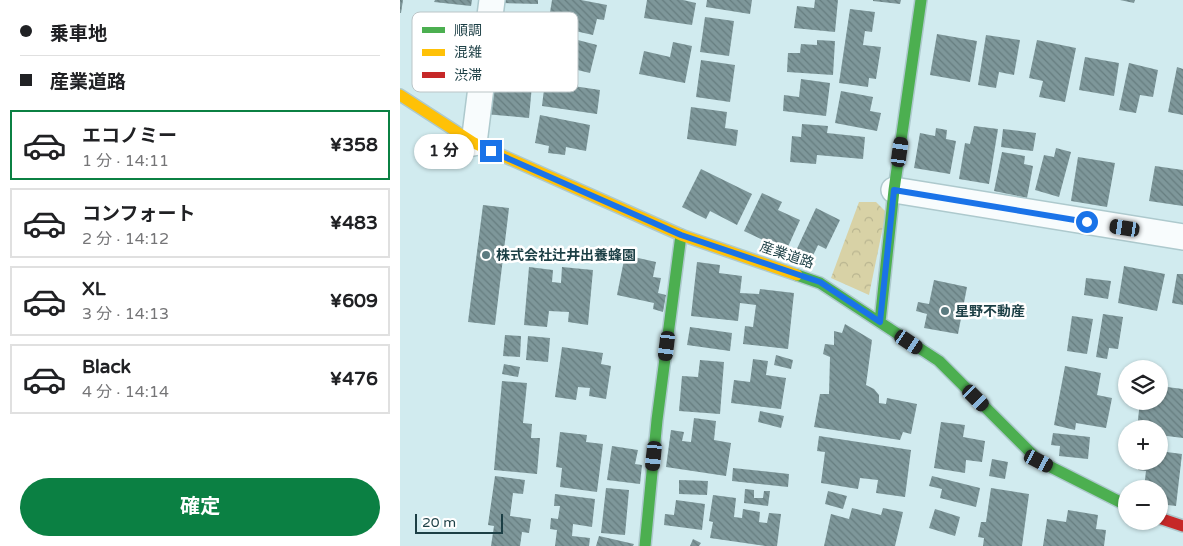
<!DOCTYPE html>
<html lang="ja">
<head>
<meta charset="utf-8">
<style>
	:root { --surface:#fff; --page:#f2f2f2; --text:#202124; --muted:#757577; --line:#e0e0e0; --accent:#0b8043 }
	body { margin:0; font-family:"Varela Round","Noto Sans JP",sans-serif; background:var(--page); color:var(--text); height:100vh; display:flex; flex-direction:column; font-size:19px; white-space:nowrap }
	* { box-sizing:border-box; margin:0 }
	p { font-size:16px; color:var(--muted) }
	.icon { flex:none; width:28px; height:28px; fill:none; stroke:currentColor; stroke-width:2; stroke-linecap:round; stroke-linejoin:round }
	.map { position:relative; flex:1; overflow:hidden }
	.panel { display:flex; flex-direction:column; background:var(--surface); width:400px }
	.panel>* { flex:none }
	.hud { display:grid; align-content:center; height:110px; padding:0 20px; background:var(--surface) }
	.tools { position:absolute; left:718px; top:360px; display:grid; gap:10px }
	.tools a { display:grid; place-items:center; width:50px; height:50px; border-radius:50%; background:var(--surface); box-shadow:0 1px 4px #0004; font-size:25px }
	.scale { position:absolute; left:15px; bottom:12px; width:88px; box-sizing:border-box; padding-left:5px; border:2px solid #1c3f45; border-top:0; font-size:14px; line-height:18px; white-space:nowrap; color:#1c3f45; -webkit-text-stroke:4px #fff; paint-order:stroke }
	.end { position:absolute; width:22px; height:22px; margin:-11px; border:6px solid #1a73e8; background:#fff; box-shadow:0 0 0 2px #fff }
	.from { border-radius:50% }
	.bubble { position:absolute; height:35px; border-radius:18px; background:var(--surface); box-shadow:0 1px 4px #0004; font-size:16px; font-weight:700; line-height:35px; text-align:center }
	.car { position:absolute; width:15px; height:30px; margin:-15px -8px; border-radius:6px; box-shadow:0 0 4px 1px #0007; background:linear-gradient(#222 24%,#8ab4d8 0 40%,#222 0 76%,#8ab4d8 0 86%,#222 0) }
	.hud b { display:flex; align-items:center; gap:18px; height:48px; font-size:19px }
	.hud b+b { border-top:1px solid var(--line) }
	.hud i { width:12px; height:12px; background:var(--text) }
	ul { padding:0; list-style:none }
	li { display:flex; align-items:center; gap:15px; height:70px; margin:0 10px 8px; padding:0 10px; border:2px solid var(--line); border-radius:0px }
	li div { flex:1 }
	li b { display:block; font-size:19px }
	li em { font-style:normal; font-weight:700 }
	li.active { border-color:var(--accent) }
	li>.icon { width:45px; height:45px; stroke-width:1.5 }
	.primary-button { display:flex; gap:10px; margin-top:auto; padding:10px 20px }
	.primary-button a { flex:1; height:58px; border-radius:30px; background:var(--accent); color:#fff; font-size:20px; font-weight:700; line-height:58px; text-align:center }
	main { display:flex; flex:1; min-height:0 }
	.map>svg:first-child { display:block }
	.park { fill:url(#park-crowns) }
	.building { fill:url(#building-back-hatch) }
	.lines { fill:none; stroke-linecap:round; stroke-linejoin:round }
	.street-casing { stroke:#adc9cd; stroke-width:28 }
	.fast-casing { stroke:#adc9cd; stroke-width:14 }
	.slow-casing { stroke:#adc9cd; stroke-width:14 }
	.jam-casing { stroke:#adc9cd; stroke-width:14 }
	.street { stroke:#f8fcfd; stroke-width:25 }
	.fast { stroke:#4caf50; stroke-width:11 }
	.slow { stroke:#ffc107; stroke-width:11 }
	.jam { stroke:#c62828; stroke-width:11 }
	.route { stroke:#1a73e8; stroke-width:6 }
	.poi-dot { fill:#5b7b80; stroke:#fff; stroke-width:2 }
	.labels { text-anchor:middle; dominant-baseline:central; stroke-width:5; stroke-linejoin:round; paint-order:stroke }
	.poi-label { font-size:14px; font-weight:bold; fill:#1c3f45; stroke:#fff; text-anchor:start }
	.street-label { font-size:14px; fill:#1c3f45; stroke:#fff }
	.key { fill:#fff; stroke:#bbc5c7; stroke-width:1 }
	.key-label { font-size:14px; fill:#1c3f45 }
</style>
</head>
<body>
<main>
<section class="panel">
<div class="hud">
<b><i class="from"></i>乗車地</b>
<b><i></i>産業道路</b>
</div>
<ul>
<li class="active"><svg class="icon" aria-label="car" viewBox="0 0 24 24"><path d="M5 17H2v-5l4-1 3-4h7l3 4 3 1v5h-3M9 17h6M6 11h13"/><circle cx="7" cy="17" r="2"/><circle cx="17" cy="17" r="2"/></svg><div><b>エコノミー</b><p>1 分 · 14:11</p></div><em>¥358</em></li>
<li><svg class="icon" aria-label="car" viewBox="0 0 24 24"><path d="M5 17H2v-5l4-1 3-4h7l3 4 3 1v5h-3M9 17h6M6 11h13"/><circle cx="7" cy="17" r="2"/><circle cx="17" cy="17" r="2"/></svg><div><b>コンフォート</b><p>2 分 · 14:12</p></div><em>¥483</em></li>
<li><svg class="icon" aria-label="car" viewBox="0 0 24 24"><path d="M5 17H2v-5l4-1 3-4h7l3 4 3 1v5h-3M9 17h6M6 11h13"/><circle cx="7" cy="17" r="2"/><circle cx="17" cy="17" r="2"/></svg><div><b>XL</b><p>3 分 · 14:13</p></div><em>¥609</em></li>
<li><svg class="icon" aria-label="car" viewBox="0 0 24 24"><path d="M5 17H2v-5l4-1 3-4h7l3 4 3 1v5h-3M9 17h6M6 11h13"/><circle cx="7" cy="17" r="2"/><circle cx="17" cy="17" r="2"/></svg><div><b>Black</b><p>4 分 · 14:14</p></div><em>¥476</em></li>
</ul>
<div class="primary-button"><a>確定</a></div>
</section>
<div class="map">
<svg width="783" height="546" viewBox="0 0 783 546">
	<defs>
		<pattern id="park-crowns" width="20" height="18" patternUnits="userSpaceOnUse" patternTransform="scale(1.25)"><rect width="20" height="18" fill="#d8d2a6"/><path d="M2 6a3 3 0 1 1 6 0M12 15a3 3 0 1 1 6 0" fill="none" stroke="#b9b590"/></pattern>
		<pattern id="building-back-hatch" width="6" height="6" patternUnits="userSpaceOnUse" patternTransform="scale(1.25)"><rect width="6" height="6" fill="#7e979a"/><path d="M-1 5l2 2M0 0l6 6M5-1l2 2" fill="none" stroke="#667d7f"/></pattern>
	</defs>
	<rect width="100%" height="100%" fill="#d1ebef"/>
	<path class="park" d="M459 202H476L486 212 469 295 431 278Z"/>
	<path class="building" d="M0 0H3L1 13H0Z
		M35 0H72L71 6 34 2Z
		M103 0H138V4L102 3Z
		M152 0H181L207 5 204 20 197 19 193 35 148 25Z
		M247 0H283L296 3 292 25 244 18Z
		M307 0H352L350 14 306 7Z
		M415 0H438L435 32 394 28 397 6 414 8Z
		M473 0H501L500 4 473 1Z
		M720 0H735L734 3Z
		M450 9 475 12 472 32 465 31 463 45 481 47 476 79 469 78 468 87 439 83Z
		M305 17 334 21 329 56 300 52Z
		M151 33 197 45 190 73 144 62Z
		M537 34 577 41 570 82 530 75Z
		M586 35 620 40 614 75 599 72 596 88 578 85Z
		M417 40 435 41 433 75 387 72 388 53H400L401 44 417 45Z
		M637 40 676 48 665 102 639 97 643 81 629 78Z
		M273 42 292 46 285 83 239 74 244 51 270 57Z
		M685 57 719 63 714 96 679 90Z
		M301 60 335 65 330 102 296 97Z
		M729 63 758 70 753 97 740 95 736 113 719 110Z
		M777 67 783 69V115L768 112Z
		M146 72 161 74 160 84 200 90 197 114 142 106Z
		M401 79 430 83 426 116 383 111 384 95 399 97Z
		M88 82 132 85 129 118 85 114Z
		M441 91 473 97 470 111 481 113 477 131 435 123Z
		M291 107 327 112 325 128 338 130 336 146 287 139Z
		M140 115 190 125 186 151 166 147 165 155 148 153 149 146 135 143Z
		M402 124 428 126 427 133 465 137 463 159 417 155 416 164 390 162 392 136 401 137Z
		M574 126 598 129 589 184 559 179 565 143 570 144Z
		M536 128 547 130 546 139 556 141 550 174 514 168 520 133 535 136Z
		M603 129 636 133 633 151 601 147Z
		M656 148 671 152 659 197 635 190 644 155 654 157Z
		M602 152 625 156 624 164 633 166 627 198 594 191Z
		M678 157 715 163 707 207 671 201Z
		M755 166 783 170V206L749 201Z
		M301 169 352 194 337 225 310 211 306 219 282 207Z
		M362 193 382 202 378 210 400 220 386 251 344 231Z
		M83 205 109 208 95 325 68 322Z
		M416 208 440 220 426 249 418 245 410 262 394 255Z
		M225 255 256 262 253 277 261 278 258 293 266 295 263 312 253 309 254 303 217 295Z
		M297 262 320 265 319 273 342 276 340 293 359 294 360 289 394 293 388 349 343 344 345 326 353 327 356 305 340 303 338 321 291 316Z
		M724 266 765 274 757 311 718 303Z
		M129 267 153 270 152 282 161 283 162 267 193 270 188 325 168 322 169 312 149 311 147 327 124 325Z
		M777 274H783V305L772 303Z
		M686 278 711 281 708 299 684 295Z
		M534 280 567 287 558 334 524 328 527 314 516 311 518 302 529 304Z
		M703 314 723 317 718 349 709 348 707 359 696 357Z
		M672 316 693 319 687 354 667 351Z
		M445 324 472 340 466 385 474 389 479 395V403L486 404 487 398 517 404 511 434 503 432 500 440 414 427 420 394H429L430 357 423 354 425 344 434 345V331L442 333Z
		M290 327 332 333 330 351 287 345Z
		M105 335 121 336 120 357 103 356Z
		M128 336 150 338 148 362 126 360Z
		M162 347 203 353 201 364 211 366 206 399 189 396 190 388 178 387 176 400 155 397Z
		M376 355 393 360 391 369 374 365Z
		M353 359 368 361 366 375 386 378 381 409 331 403 334 380 350 382Z
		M300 360 324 362 320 414 279 411 282 376 298 377Z
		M104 364 120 367 118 377 102 374Z
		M665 366 701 373 697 395 712 398 706 428 676 423 675 430 654 425Z
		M102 381 127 383 123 423 132 424 131 438H140L137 474 94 470Z
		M759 386 783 389V438L759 435V429H737L740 401H759Z
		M360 411 384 416 381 428 358 422Z
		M294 418 316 421 314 440 331 443 326 476 266 467 271 430 284 432 282 441 291 442Z
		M541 422 565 425 563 437 585 441 582 462 566 460 565 473 534 468Z
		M160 432 187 435 186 442 203 444 197 492 160 487 162 468 156 467Z
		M653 433 690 437 688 459 659 456 660 446 651 445Z
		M419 436 511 450 505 497 476 493 478 480 460 478 458 489 421 483 425 452 417 451Z
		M212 446 238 450 235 464 242 465 240 484 207 480Z
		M759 451 782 454 776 506 759 504V489L744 488 746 471 738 470 739 461H759Z
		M592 459 608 462 605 479 589 476Z
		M333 468 389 474 388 487 332 481Z
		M95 476 125 480 123 494 113 493 110 516 131 519 129 533 122 532 120 546H91L94 526 88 525Z
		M532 476 580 488 576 507 540 498 542 489 529 486Z
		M279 480 308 481 307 495 279 494Z
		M206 488 229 490 225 535 201 533Z
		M591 488 629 494 622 546H583L584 538 578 537 581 522H586Z
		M345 489 354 490V498H363L364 491H370L368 506 344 503Z
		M428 491 447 496 443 509 425 504Z
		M155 494 195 499 192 527 173 524 172 536 190 538 189 546H155L157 530 150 529 151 518 158 519 160 506H154Z
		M313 495 336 498 334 517 342 518 343 509 360 512 359 522 367 523 369 513 381 514 377 546H365L310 538 313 522 309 521Z
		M276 500 305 504 302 530 264 525 265 514 274 515Z
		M452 508 481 515 483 508 503 512 495 546H424L431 514 449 519Z
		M535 509 560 517 555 536 529 528Z
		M668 510 698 515 696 529 706 530 704 546H643L647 519 666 522Z
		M199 536 234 544 233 546H196Z
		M293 539 301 543 299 546H290Z"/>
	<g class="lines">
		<g class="street-casing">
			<path id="street" d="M74 143 92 0
				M494 190 783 237"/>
		</g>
		<g class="fast-casing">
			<path id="fast" d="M397 275 420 283 539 361 639 461 726 505
				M480 322 494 190 521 0
				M245 546 257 420 281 235"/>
		</g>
		<g class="slow-casing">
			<path id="slow" d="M0 95 74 143 281 235 397 275"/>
		</g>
		<g class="jam-casing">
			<path id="jam" d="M759 518 783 526"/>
		</g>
		<use href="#street" class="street"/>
		<use href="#fast" class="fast"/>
		<use href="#slow" class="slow"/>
		<use href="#jam" class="jam"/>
	</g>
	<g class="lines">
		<path class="route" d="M91 151 281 235 420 282 480 322 494 190 687 222"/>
	</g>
	<g class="poi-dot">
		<circle cx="86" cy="255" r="5"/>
		<circle cx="545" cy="311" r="5"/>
	</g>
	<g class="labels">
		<g class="poi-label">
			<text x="96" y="255">株式会社辻井出養蜂園</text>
			<text x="555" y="311">星野不動産</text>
		</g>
		<g class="street-label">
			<text transform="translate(387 255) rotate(19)">産業道路</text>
		</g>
	</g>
	<rect x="12" y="12" width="166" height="80" rx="8" class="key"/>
	<rect x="22" y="27" width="23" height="6" fill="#4caf50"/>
	<rect x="22" y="49" width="23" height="7" fill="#ffc107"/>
	<rect x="22" y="72" width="23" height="6" fill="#c62828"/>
	<g class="key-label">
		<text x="54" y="35">順調</text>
		<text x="54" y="57">混雑</text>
		<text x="54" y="80">渋滞</text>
	</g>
</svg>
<div class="tools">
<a><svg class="icon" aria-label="layers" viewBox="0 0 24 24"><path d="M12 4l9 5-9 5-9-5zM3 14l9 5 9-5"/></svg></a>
<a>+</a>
<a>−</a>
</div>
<div class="scale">20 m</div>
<i class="end from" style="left:687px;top:222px"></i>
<i class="end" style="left:91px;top:151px"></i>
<div class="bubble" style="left:14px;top:134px;width:60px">1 分</div>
<i class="car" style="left:500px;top:152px;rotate:8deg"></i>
<i class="car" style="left:725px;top:228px;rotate:279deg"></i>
<i class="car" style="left:509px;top:342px;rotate:124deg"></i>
<i class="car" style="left:267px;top:346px;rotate:187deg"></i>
<i class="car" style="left:576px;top:398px;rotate:135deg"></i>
<i class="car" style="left:254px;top:456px;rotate:186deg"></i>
<i class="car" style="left:639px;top:461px;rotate:117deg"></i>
</div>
</main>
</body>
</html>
